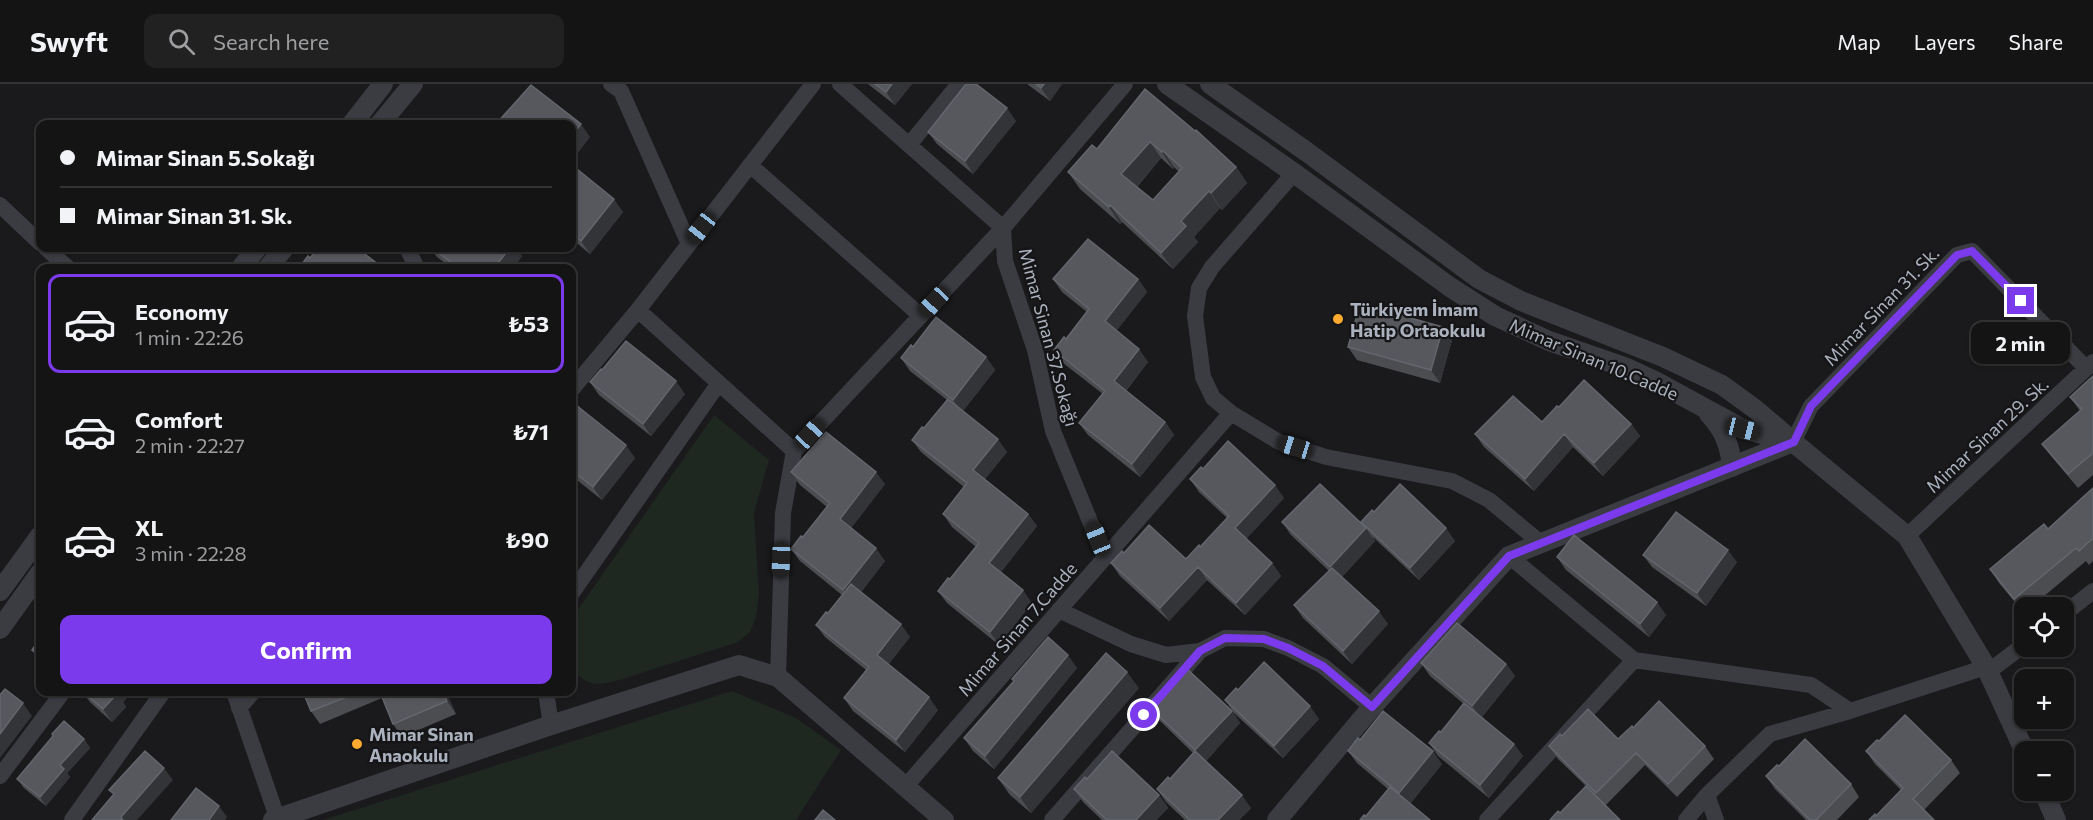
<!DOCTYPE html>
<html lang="en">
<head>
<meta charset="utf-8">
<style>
	:root { --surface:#141415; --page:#212122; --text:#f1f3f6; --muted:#9d9ea0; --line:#333334; --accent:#7c3aed }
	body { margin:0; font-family:Commissioner,sans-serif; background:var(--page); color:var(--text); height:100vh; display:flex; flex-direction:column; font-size:22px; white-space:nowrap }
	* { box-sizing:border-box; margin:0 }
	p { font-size:20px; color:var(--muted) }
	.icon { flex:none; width:33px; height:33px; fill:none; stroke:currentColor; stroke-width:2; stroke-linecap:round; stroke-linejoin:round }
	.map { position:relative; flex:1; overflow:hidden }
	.side { position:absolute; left:36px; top:180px; width:540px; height:432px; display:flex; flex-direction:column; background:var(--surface); border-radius:12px; box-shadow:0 2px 4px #0004,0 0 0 2px var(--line) }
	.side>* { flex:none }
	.hud { position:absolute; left:36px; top:36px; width:540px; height:132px; border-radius:12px; box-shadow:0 2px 4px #0004,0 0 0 2px var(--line); display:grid; align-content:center; height:132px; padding:0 24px; background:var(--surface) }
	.controls { position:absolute; left:2014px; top:513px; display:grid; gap:12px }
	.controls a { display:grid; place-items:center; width:60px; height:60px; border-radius:12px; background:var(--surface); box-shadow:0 2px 4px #0004,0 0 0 2px var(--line); font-size:30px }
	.end { position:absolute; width:27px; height:27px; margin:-14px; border:8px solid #7c3aed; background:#fff; box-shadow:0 0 0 3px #fff }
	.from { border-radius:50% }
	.bubble { position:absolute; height:42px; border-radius:12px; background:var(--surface); box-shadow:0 2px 4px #0004,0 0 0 2px var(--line); font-size:20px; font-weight:700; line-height:42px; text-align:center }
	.car { position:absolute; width:18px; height:36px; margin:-18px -9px; border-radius:8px; box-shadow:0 0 4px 2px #0007; background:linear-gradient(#222 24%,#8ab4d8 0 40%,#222 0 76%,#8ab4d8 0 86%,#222 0) }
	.hud b { display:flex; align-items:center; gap:21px; height:57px; font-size:22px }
	.hud b+b { border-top:2px solid var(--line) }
	.hud i { width:15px; height:15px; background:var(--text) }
	ul { padding:10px 0 0; list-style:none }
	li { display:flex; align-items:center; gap:18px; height:99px; margin:0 12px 9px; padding:0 12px; border:3px solid transparent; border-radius:12px }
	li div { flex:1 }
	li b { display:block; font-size:22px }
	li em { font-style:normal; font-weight:700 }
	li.current { border-color:var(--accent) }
	li>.icon { width:54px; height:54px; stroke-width:1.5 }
	.primary-button { display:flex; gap:12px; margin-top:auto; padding:12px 24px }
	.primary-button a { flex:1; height:69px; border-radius:12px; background:var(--accent); color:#fff; font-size:24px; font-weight:700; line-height:69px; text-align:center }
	header { display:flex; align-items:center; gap:36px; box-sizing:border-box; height:84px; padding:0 30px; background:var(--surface); border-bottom:2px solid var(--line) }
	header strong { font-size:28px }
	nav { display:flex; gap:33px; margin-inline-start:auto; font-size:21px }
	.search { width:420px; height:54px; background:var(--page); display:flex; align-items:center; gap:15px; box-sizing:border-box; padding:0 21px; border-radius:12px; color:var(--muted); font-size:22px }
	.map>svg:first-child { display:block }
	.green { fill:#1f2820 }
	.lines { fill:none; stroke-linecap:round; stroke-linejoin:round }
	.minor { stroke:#3a3c42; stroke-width:16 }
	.tertiary { stroke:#3a3c42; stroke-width:20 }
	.wall { fill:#4b4d51; fill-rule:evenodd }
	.shaded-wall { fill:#333437 }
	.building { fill:#56585d; stroke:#63666c; stroke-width:1.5; fill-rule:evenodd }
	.route { stroke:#7c3aed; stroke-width:8 }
	.poi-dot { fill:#feaa30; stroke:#151517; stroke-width:2 }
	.labels { text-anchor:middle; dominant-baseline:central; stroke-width:4.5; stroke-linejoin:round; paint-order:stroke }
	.street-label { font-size:18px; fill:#abb2bd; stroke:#151517 }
	.poi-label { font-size:18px; font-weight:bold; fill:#abb2bd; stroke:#151517; text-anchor:start }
</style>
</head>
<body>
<header>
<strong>Swyft</strong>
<div class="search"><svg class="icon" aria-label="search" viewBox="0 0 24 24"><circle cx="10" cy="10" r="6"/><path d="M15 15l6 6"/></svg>Search here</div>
<nav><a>Map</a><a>Layers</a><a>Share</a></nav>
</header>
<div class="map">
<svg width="2093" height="736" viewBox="0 0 2093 736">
	<rect width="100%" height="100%" fill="#1a1a1c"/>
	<path class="green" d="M714 331 769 376 754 429 759 510 756 533 750 548 738 558 619 596C597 602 587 603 572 584V534Z
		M732 607 796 634 841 666 796 736H323Z"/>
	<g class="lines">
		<path class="minor" d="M611 0 621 7 689 160
			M840 0 1003 144 1005 177 1035 266 1053 347 1105 474
			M909 61 959 0
			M750 81 921 232
			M0 121 40 159
			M46 164 68 184
			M407 164 417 184
			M638 226 794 367
			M572 305 638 226 813 0
			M1231 329 1279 358 1326 373 1452 397 1489 416 1542 460
			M1793 358 1811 322 1957 171 1972 167 2086 284
			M1907 452 2093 278
			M1509 472 1634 576 1811 601 1850 627
			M572 509 719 299
			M1059 526 1131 560 1166 571 1200 567 1225 554 1264 555 1288 564 1323 582 1372 623
			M2064 530 2093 507
			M1988 588 2025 560
			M778 593 783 429 794 367 1003 144 1125 0
			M234 608 277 733
			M546 608 551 641
			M239 624 253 608
			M0 692 63 608
			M905 703 1231 329 1213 314 1203 293 1195 232 1199 204 1212 183 1294 89
			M1707 711 1716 736
			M72 736 163 608
			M1052 736 1200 567
			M1487 736 1634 576
			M1686 736 1707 711 1770 650 1850 627 1986 583"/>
		<path class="tertiary" d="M1167 0 1294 89 1450 203 1495 232 1549 257 1627 284 1655 297 1743 345 1793 358
			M1210 0 1307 68 1479 195 1521 217 1663 273 1722 301 1755 325 1789 354
			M352 40 383 0
			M380 40 413 0
			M241 184 257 164
			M268 184 284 164
			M1709 330C1724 346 1730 361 1732 383
			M0 507 40 452
			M0 545 40 489
			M2043 706 2056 736
			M273 736 551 641 739 581 778 593 944 736
			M1277 736 1372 623 1509 472 1793 358 1907 452 1986 583 2025 668"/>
	</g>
	<path class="wall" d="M868 0H912L895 21Z
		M1027 0H1062L1050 17Z
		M1145 5 1236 83 1247 99 1222 126 1220 124 1194 153 1198 158 1173 185 1122 138 1120 140 1080 105 1068 88 1097 65ZM1161 74 1173 85 1174 83 1179 88 1153 116 1137 103Z
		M1016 37 973 90 937 60 928 48Z
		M572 81 623 128 590 170 572 155Z
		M430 164H516L522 172 513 184H452L437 173Z
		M1053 195H1138L1147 208 1116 247 1148 278 1126 307 1165 338 1174 351 1140 393 1088 351 1079 339 1103 310 1063 279 1054 266 1066 255 1087 228 1062 208Z
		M1443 243 1452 256 1440 299 1357 276 1348 263Z
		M913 263 986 273 995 286 963 327 1007 368 985 395 1028 430 1037 442 1001 488 1032 519 999 561 947 519 938 507 950 495 976 463 952 443 943 430 964 403 921 368 912 356 924 344 947 316 910 287 901 274Z
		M602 286 685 310 651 352 599 311 590 298Z
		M2093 292V391L2078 404 2052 373 2042 360 2080 327 2070 313Z
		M1559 323 1631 340 1640 352 1603 392 1573 363 1534 407 1484 363 1475 350 1542 338Z
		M572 327 635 374 602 416 572 392Z
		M1203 385 1284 414 1246 455 1272 479 1281 492 1245 531 1207 496 1169 537 1120 492 1111 479 1124 469 1186 475 1200 463 1227 434 1199 408 1190 395Z
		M791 388 885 400 851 444 885 477 861 508 910 553 888 580 938 626 905 668 853 627 844 614 866 586 825 553 816 541 828 529 842 511 800 477 791 465 803 453 827 423 800 401Z
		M2093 404V477L2089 481 2086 477 2030 524H2025V528L2024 529 1999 499 1990 485 2048 445Z
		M1374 428 1455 457 1419 496 1373 453 1375 457 1342 493 1388 540 1352 580 1303 534 1294 521 1329 487 1291 451 1282 438 1364 441Z
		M1643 471 1737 478 1706 522 1652 483Z
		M1557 473 1666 531 1649 553 1566 486Z
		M40 554V578L32 566Z
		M1421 579 1506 580 1515 592 1482 633 1523 672 1489 714 1438 672 1429 659 1441 648 1464 620 1430 592Z
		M1077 584 994 685 973 667 964 654Z
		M1139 604 1031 729 1010 711 998 694Z
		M1238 606 1319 635 1283 674 1234 629 1225 616Z
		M82 608H132L123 618 126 623 112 638 90 618Z
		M303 608H446L456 630 402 653 393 640 382 614 320 640 311 627Z
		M1147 621 1232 627 1240 639 1206 677 1251 724 1239 736H1185L1166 718 1157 705 1170 695 1193 669 1156 633Z
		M1633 644 1705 662 1714 675 1677 713 1645 681 1605 722 1560 729 1586 702 1558 675 1549 662 1562 652 1618 655Z
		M84 655 90 664 67 689 70 693 46 722 24 704 17 695Z
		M1360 656 1442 680 1410 720 1366 732 1388 705 1357 679 1348 667Z
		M1879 657 1951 676 1960 689 1924 726 1876 732 1901 706 1875 680 1866 667Z
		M1779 682 1851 700 1859 713 1837 736H1806L1775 705 1766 692Z
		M1087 695 1159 711 1168 724 1156 736H1102L1083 718 1074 705Z"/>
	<path class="shaded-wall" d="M892 0H912L895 21 886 8Z
		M1044 0H1062L1050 17 1041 4Z
		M1007 24 1016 37 973 90 965 77Z
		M581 40 590 53 572 77V52Z
		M1150 58 1161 74 1133 107 1121 90Z
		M1163 67 1174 83 1173 85 1162 68Z
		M1236 83 1247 99 1222 126 1211 109Z
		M1209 107 1220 124 1194 153 1198 158 1173 185 1161 169 1181 137Z
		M614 115 623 128 590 170 581 157Z
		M1110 121 1122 138 1120 140 1109 123Z
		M510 164H516L522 172 513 184H494Z
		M1138 195 1147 208 1114 250 1105 237Z
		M1443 243 1452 256 1440 299 1431 286Z
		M1139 265 1148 278 1123 310 1114 297Z
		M986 273 995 286 962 328 953 316Z
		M676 297 685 310 651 352 643 340Z
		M1165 338 1174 351 1140 393 1132 380Z
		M1631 340 1640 352 1603 392 1594 379Z
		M1564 350 1573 363 1534 407 1525 395Z
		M998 355 1007 368 982 399 973 386Z
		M626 361 635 374 602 416 593 403Z
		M876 388 885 400 849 447 840 435Z
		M1275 401 1284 414 1244 457 1235 444Z
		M1028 430 1037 442 998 492 989 479Z
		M1366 444 1375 457 1339 496 1330 483Z
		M1446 444 1455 457 1419 496 1410 484Z
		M876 464 885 477 852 519 843 506Z
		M1728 466 1737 478 1706 522 1697 509Z
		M1272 479 1281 492 1245 531 1236 519Z
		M1198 483 1207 496 1169 537 1160 524Z
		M1023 506 1032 519 999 561 990 548Z
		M1657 518 1666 531 1649 553 1640 540Z
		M1379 527 1388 540 1352 580 1343 567Z
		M901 540 910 553 886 584 877 571Z
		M1068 571 1077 584 994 685 985 672Z
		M1506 580 1515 592 1481 634 1472 622Z
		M1127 588 1139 604 1031 729 1020 713Z
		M114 608H132L123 618 126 623 112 638 103 625Z
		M443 608H446L456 630 447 617Z
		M929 613 938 626 905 668 896 656Z
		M23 619 32 632 0 674V650Z
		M1310 622 1319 635 1283 674 1274 662Z
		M1232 627 1240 639 1204 679 1195 666Z
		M84 655 90 664 67 689 70 693 46 722 40 713 60 681Z
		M1514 660 1523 672 1489 714 1480 701Z
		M1433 667 1442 680 1408 722 1399 709Z
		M164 684 173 696 137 736H123L121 733Z
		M1159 711 1168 724 1156 736H1136Z
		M1242 711 1251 724 1239 736H1218Z
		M219 722 227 733 225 736H209Z"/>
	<path class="building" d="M875 0H892L886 8Z
		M966 0H976L1007 24 965 77 928 48Z
		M1036 0H1044L1041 4Z
		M531 1 581 40 572 52V40H496Z
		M1145 5 1195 47 1196 46 1236 83 1211 109 1209 107 1181 137 1186 142 1161 169 1110 121 1109 123 1068 88 1092 61 1097 65ZM1150 58 1162 68 1163 67 1182 84 1153 116 1121 90Z
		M572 81 614 115 581 157 572 150Z
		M1088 155 1138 195 1105 237 1139 265 1114 297 1165 338 1132 380 1079 339 1105 307 1054 266 1064 253 1066 255 1089 225 1053 195Z
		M318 164H357L383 184H299L308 172 310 174Z
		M432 164H510L494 184H459Z
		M1360 220 1443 243 1431 286 1348 263Z
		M936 233 986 273 953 316 901 274 911 261 913 263Z
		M626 257 676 297 643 340 590 298 601 285 602 286Z
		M2093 292V369L2068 390 2042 360 2082 325 2070 313Z
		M1584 296 1631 340 1594 379 1564 350 1525 395 1475 350 1513 312 1542 338 1557 322 1559 323Z
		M948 315 998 355 973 386 1028 430 989 479 1023 506 990 548 938 507 948 494 950 495 979 459 943 430 967 399 912 356 922 343 924 344Z
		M576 321 626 361 593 403 572 386V327Z
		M826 348 876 388 840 435 876 464 843 506 791 465 801 452 803 453 830 419 791 388Z
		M1228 357 1275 401 1235 444 1272 479 1236 519 1198 483 1160 524 1111 479 1122 467 1124 469 1149 441 1186 475 1199 461 1200 463 1229 432 1190 395 1201 383 1203 385Z
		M1320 400 1366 444 1330 483 1282 438Z
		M1400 400 1446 444 1410 484 1361 438 1372 426 1374 428Z
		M2093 404V454L2079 467 2076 464 2014 515 1990 485 2044 440 2048 445Z
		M1676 428 1728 466 1697 509 1643 471Z
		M1574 451 1657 518 1640 540 1557 473Z
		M1332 484 1379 527 1343 567 1294 521Z
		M851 500 901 540 877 571 929 613 896 656 844 614 869 583 816 541 826 528 828 529Z
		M1457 539 1506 580 1472 622 1421 579Z
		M1048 553 1068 571 985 672 964 654 1014 597 1012 595Z
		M40 554V572L32 566Z
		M1106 569 1127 588 1020 713 998 694Z
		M1264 578 1310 622 1274 662 1225 616 1236 604 1238 606Z
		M1185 583 1232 627 1195 666 1147 621Z
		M5 605 23 619 0 650V611Z
		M83 608H114L117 610 103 625Z
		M303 608H359L311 627Z
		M380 608H443L447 617 393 640Z
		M1659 617 1705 662 1668 700 1636 669 1596 709 1549 662 1560 650 1562 652 1588 625 1618 655 1632 642 1633 644Z
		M1464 619 1514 660 1480 701 1429 659 1439 647 1441 648Z
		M1383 627 1433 667 1399 709 1348 667 1358 654 1360 656Z
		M1905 631 1951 676 1913 715 1934 736H1869L1875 730 1876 732 1903 704 1866 667 1877 656 1879 657Z
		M64 637 84 655 60 681 64 685 40 713 17 695 53 652 52 650Z
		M1805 655 1851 700 1816 736H1810L1766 692 1777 681 1779 682Z
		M145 667 164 684 121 733 123 736H92L114 710 109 706Z
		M1112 667 1159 711 1136 736H1107L1074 705 1085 693 1087 695Z
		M1195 667 1242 711 1218 736H1190L1157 705 1168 693 1170 695Z
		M1586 702 1620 736H1550L1558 727 1560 729Z
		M1390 703 1430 736H1360L1364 731 1366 732Z
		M196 704 219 722 209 736H171Z
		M823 726 835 736H815Z"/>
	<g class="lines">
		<path class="route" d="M1144 631 1200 567 1225 554 1264 555 1288 564 1323 582 1372 623 1509 472 1794 358 1811 322 1957 171 1972 167 2021 217"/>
	</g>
	<g class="poi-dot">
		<circle cx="1338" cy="235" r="6"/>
		<circle cx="357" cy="660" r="6"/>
	</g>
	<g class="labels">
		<g class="street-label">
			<text transform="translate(1881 222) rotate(-46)">Mimar Sinan 31. Sk.</text>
			<text transform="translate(1049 253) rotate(75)">Mimar Sinan 37.Sokağı</text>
			<text transform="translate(1594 275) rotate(23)">Mimar Sinan 10.Cadde</text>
			<text transform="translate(1987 351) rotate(-43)">Mimar Sinan 29. Sk.</text>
			<text transform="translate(1017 545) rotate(-49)">Mimar Sinan 7.Cadde</text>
		</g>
		<g class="poi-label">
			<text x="1350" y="225">Türkiyem İmam<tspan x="1350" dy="21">Hatip Ortaokulu</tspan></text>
			<text x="369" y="650">Mimar Sinan<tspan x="369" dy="21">Anaokulu</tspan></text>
		</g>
	</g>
</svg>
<div class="controls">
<a><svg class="icon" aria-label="locate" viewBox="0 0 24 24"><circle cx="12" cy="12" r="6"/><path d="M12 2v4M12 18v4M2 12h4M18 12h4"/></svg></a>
<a>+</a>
<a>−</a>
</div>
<i class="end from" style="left:1144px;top:631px"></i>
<i class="end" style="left:2021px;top:217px"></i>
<div class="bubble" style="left:1971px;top:238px;width:99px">2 min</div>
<i class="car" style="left:701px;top:144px;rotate:218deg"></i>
<i class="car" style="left:934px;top:218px;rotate:223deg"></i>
<i class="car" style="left:1743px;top:345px;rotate:104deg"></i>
<i class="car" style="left:810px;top:350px;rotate:43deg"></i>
<i class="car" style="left:1295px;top:363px;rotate:287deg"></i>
<i class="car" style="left:1098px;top:455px;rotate:338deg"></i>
<i class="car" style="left:781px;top:476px;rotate:182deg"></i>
<div class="hud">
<b><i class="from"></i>Mimar Sinan 5.Sokağı</b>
<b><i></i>Mimar Sinan 31. Sk.</b>
</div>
<section class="side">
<ul>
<li class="current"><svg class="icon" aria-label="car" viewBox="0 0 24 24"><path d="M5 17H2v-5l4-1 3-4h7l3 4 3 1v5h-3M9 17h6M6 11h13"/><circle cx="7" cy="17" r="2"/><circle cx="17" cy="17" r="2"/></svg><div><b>Economy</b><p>1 min · 22:26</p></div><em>₺53</em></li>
<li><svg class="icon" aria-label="car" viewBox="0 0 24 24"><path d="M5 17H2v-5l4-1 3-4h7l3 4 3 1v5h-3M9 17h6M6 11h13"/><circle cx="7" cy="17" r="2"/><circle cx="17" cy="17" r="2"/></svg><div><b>Comfort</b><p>2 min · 22:27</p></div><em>₺71</em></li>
<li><svg class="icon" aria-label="car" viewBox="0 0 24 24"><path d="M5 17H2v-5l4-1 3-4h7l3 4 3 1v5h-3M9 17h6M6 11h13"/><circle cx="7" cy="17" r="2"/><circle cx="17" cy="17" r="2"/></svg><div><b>XL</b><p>3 min · 22:28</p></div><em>₺90</em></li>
</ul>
<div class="primary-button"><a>Confirm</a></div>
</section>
</div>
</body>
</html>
